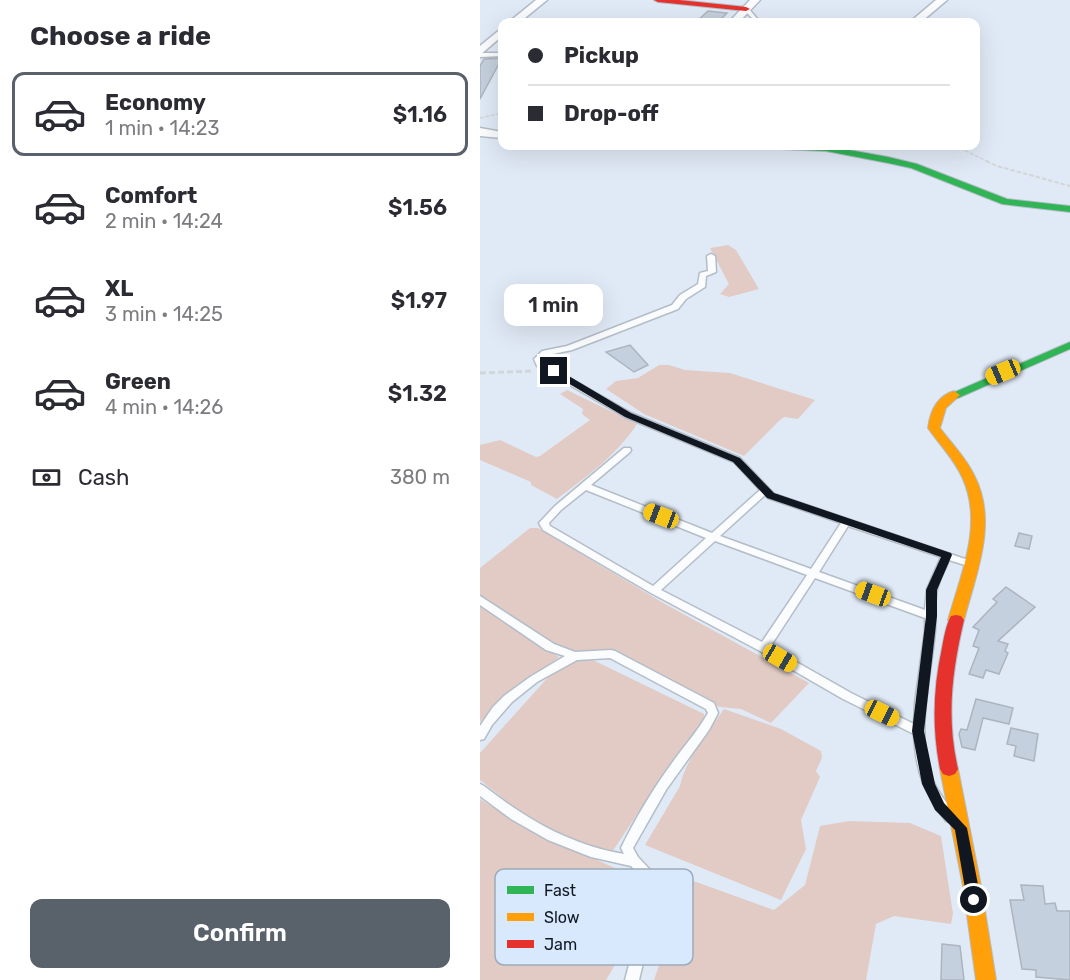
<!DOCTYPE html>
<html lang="en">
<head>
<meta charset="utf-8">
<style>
	:root { --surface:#fff; --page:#f2f2f3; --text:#2b2b33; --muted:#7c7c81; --line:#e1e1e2; --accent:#59616b }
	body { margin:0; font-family:Rubik,sans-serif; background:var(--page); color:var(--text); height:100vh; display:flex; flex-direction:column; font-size:22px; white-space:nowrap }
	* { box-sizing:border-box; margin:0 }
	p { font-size:20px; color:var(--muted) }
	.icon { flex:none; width:33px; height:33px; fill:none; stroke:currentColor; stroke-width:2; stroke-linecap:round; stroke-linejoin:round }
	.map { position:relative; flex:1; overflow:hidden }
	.panel { display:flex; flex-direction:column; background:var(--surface); width:480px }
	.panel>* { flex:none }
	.hud { position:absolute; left:18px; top:18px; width:482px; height:132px; border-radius:12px; box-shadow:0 6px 24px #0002; display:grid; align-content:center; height:132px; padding:0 30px; background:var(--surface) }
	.end { position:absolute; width:27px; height:27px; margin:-14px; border:8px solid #101720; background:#fff; box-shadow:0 0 0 3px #fff }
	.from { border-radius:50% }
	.bubble { position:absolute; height:42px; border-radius:12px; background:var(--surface); box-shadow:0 6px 24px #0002; font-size:20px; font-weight:600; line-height:42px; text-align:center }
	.car { position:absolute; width:18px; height:36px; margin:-18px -9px; border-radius:8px; box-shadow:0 0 4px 2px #0007; background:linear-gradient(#f5c518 24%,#345 0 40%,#f5c518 0 76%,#345 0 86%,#f5c518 0) }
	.hud b { display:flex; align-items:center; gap:21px; height:57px; font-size:22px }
	.hud b+b { border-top:2px solid var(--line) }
	.hud i { width:15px; height:15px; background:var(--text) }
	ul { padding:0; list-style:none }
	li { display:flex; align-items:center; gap:18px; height:84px; margin:0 12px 9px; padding:0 18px; border:3px solid transparent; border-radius:12px }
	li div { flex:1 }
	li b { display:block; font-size:22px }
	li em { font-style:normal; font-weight:600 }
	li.current { border-color:var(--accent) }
	li>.icon { width:54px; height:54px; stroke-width:1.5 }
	h2 { padding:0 30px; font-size:27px; line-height:72px }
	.pay { display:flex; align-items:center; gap:15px; height:66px; padding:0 30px; font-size:22px }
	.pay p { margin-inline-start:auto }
	.button { display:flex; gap:12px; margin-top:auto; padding:12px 30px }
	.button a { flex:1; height:69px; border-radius:12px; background:var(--accent); color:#fff; font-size:24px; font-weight:600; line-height:69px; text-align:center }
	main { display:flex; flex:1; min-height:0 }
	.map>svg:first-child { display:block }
	.green { fill:#e1cbc4 }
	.building { fill:#c4d0dd; stroke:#acb4be; stroke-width:1.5 }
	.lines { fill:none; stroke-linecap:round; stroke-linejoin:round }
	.lane-casing { stroke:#b4bdc7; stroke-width:3 }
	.street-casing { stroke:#b4bdc7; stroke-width:3 }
	.fast-casing { stroke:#b4bdc7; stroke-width:2 }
	.slow-casing { stroke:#b4bdc7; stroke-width:2 }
	.jam-casing { stroke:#b4bdc7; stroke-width:2 }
	.path-far2 { stroke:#d3d6d9; stroke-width:1.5; stroke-dasharray:4 1.5; stroke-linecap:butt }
	.path-far1 { stroke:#d3d6d9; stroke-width:2; stroke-dasharray:4.5 2; stroke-linecap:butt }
	.path { stroke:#d3d6d9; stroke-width:3; stroke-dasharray:6 3; stroke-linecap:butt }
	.lane { fill:#fafcfe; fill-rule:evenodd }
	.street { fill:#fafcfe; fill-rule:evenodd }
	.fast { fill:#30b455; fill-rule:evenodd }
	.slow { fill:#ff9f0a; fill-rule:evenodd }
	.jam { fill:#e5322d; fill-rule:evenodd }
	.route { fill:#101720 }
	.key { fill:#d8e9fe; stroke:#9caabb; stroke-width:1.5 }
	.key-label { font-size:16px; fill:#101720 }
</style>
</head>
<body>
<main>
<section class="panel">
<h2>Choose a ride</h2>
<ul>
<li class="current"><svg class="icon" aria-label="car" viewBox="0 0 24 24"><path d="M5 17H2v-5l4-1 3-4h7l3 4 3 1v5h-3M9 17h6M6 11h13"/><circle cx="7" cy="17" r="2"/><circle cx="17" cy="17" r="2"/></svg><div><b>Economy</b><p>1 min · 14:23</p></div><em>$1.16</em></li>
<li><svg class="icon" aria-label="car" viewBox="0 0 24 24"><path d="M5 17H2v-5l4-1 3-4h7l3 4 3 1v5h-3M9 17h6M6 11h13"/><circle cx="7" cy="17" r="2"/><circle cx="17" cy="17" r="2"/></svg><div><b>Comfort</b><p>2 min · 14:24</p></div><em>$1.56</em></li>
<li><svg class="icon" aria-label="car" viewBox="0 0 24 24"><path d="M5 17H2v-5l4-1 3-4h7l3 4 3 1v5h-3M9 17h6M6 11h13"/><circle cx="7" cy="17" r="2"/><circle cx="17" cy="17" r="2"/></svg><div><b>XL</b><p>3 min · 14:25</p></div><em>$1.97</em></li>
<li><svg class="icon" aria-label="car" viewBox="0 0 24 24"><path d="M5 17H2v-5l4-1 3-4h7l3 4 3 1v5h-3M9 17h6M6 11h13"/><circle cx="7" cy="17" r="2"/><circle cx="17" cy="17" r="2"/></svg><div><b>Green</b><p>4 min · 14:26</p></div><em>$1.32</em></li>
</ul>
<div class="pay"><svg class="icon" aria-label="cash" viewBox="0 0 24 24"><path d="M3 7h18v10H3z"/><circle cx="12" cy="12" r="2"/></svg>Cash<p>380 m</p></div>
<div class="button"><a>Confirm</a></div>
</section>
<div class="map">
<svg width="590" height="980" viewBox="0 0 590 980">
	<rect width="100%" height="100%" fill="#e0eaf6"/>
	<path class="green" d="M248 245 256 250 279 289 249 297 240 294 249 284 230 248Z
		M179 365H189L205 370 250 373 335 400 318 419 304 417 300 420 264 456 164 414 126 389 136 381 158 378Z
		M87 390 157 424C137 455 106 477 77 499L51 485V482L0 460V445L20 440 56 457 60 456 110 420 102 414 103 409 80 394Z
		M50 528H58L185 604 329 683 291 723 261 709 240 707 215 697 133 652 93 653 83 649 0 598V568Z
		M0 603 79 657 30 694 0 722Z
		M95 658 115 661 224 714V719L172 792 132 852 126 853 57 825 0 780V753L71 674Z
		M244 709 301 729 341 751 342 758 336 771 340 777 321 820 326 849 301 900 165 845 200 786C206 758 228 733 244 709Z
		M0 799 45 828 144 872 169 896 162 919 126 980H0Z
		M369 821 430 823 461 836 473 914 471 924 414 916 396 924 386 980H174L208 879 294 910 325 885 340 826Z"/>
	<path class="building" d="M228 11 247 13 238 22H216Z
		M22 58 0 99V66L4 59Z
		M150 345 168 365 154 372 126 352Z
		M539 533 552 536 549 549 535 546Z
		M526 587 555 607 518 641 528 644 525 651 528 653 519 674 506 670 503 678 489 674 499 648 493 646 499 630 493 627 517 602 513 599Z
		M496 699 533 708 529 724 503 718 495 750 482 747 479 734 481 729 487 730Z
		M531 728 558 734 554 761 534 756 536 746 527 744Z
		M541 885 563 886 565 904 575 903 577 911H590V980L556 977V970L542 969 530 900H544Z
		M462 944 480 946 484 980H461Z"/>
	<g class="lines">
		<g class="lane-casing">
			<path id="lane" d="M264 8H268L280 22H276L264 10Z
				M0 53H22V56L0 57Z
				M231 254 235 256 236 272 226 276 225 287 206 299 198 309 92 350 68 355 62 360 63 363 151 413 260 458 294 494 491 561 493 563 491 565 488 566 469 560C465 570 459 579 457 590 454 604 456 617 455 631 451 679 435 731 452 778 458 795 468 802 476 817L474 821 470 822 466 821C443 790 436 772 434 734L363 699 280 651 171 593 63 530 59 523 75 506 144 448H150L151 450 150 452 111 485 232 533 280 490 254 462 145 417 57 366 54 359 62 351 87 346 192 305 200 295 218 284 220 273 228 271 227 256ZM106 490 226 538 173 586 70 526 69 523 81 510ZM285 495 288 498 361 523 331 569 240 536ZM368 526 461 557 447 589 445 610 339 572ZM235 541 327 575 282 642 181 590ZM335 578 445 618V631L435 703 434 724 371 693 290 647Z
				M0 596 74 644 95 652 131 650 135 651 234 703 238 713 229 730 186 790 153 848 158 857 173 873 179 896 159 980H145L167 896 163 879 151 866 111 857 68 840 31 819 0 796V784L4 786C46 819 90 845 144 854L141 848C155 819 173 789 192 763 204 746 218 731 228 713L226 709 130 658 97 660 57 682 32 702 12 725 4 739 0 740V726L13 707 24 696 50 677 85 656 66 650 0 605Z"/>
		</g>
		<g class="street-casing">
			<path id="street" d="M56 0H67L40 22H29Z
				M270 0H280L259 22H249Z
				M456 0H467L441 22H430Z
				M22 28V36L0 55V46Z
				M0 128 22 132V138L0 136Z"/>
		</g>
		<g class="fast-casing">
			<path id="fast" d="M295 146H347L408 157 437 164 527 199 590 206V212L522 204 431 168 408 163 346 151 300 149Z
				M590 342V349L478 398 474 399 468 395Z"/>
		</g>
		<g class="slow-casing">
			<path id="slow" d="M474 391 480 395 466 408 460 428C472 444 487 459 495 477 518 523 496 574 484 620L481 624H471L468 620C481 574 504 523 482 477 474 459 459 444 448 428 450 412 457 396 474 391Z
				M469 762 475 764 478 769 501 886 516 980H496L483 886 460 769 463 764Z"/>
		</g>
		<g class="jam-casing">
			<path id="jam" d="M174 0H199L266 7 270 9 266 11 178 2Z
				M476 615 481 616 484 620C472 671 466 717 478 769L475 774 469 776 463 774 460 769C452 728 453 689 462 648 464 637 466 625 471 616Z"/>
		</g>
		<path class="path-far2" d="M0 118 22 113
			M475 146 509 162"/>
		<path class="path-far1" d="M506 161 517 166 590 186"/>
		<path class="path" d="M0 373 52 371"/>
		<use href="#lane" class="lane"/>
		<use href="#street" class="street"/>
		<use href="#fast" class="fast"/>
		<use href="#slow" class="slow"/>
		<use href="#jam" class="jam"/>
	</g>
	<path class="route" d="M71 369H77L151 413 260 458 294 493 471 553 472 555 457 590V616L444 731 455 784 464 803 487 828 501 900 499 904H489L487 900 475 830 455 810 442 784 432 731 446 616V590L461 557 287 498 253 462 145 417 71 373Z"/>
	<rect x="15" y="869" width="198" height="96" rx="9" class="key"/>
	<rect x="27" y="886" width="27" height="8" fill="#30b455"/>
	<rect x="27" y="913" width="27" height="8" fill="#ff9f0a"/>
	<rect x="27" y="940" width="27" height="8" fill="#e5322d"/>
	<g class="key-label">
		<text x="64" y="896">Fast</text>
		<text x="64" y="923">Slow</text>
		<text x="64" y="950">Jam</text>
	</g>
</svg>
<i class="end from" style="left:494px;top:900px"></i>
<i class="end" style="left:74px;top:371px"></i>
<div class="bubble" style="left:24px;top:284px;width:99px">1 min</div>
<i class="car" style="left:523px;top:372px;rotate:247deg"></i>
<i class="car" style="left:181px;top:516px;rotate:291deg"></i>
<i class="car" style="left:393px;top:594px;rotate:290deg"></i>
<i class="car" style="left:300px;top:658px;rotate:120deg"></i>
<i class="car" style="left:402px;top:713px;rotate:116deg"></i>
<div class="hud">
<b><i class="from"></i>Pickup</b>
<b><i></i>Drop-off</b>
</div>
</div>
</main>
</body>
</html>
